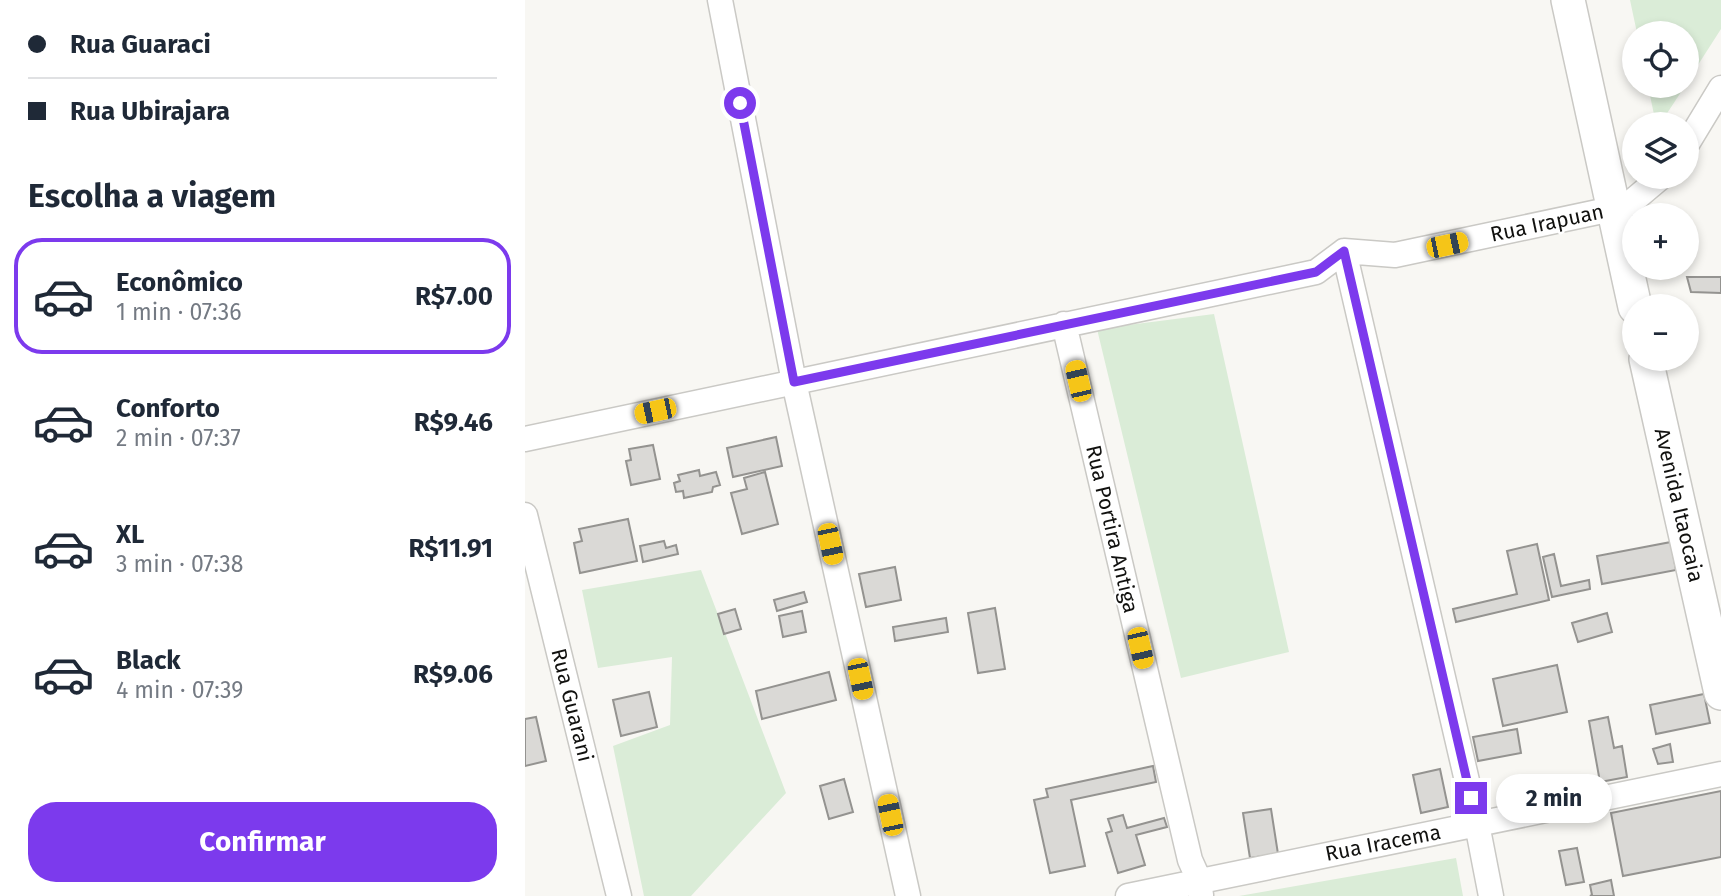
<!DOCTYPE html>
<html lang="pt">
<head>
<meta charset="utf-8">
<style>
	:root { --surface:#fff; --page:#f2f2f3; --text:#1f2937; --muted:#747a83; --line:#e0e1e3; --accent:#7c3aed }
	body { margin:0; font-family:"Fira Sans",sans-serif; background:var(--page); color:var(--text); height:100vh; display:flex; flex-direction:column; font-size:26px; white-space:nowrap }
	* { box-sizing:border-box; margin:0 }
	p { font-size:23px; color:var(--muted) }
	.icon { flex:none; width:38px; height:38px; fill:none; stroke:currentColor; stroke-width:2; stroke-linecap:round; stroke-linejoin:round }
	.map { position:relative; flex:1; overflow:hidden }
	.side { display:flex; flex-direction:column; background:var(--surface); width:525px }
	.side>* { flex:none }
	.guide { display:grid; align-content:center; height:154px; padding:0 28px; background:var(--surface) }
	.buttons { position:absolute; left:1097px; top:21px; display:grid; gap:14px }
	.buttons a { display:grid; place-items:center; width:77px; height:77px; border-radius:50%; background:var(--surface); box-shadow:0 4px 10px #0003; font-size:35px }
	.end { position:absolute; width:32px; height:32px; margin:-16px; border:9px solid #7c3aed; background:#fff; box-shadow:0 0 0 4px #fff }
	.from { border-radius:50% }
	.bubble { position:absolute; height:49px; border-radius:24px; background:var(--surface); box-shadow:0 4px 10px #0003; font-size:23px; font-weight:700; line-height:49px; text-align:center }
	.car { position:absolute; width:21px; height:42px; margin:-21px -10px; border-radius:9px; box-shadow:0 0 5px 2px #0007; background:linear-gradient(#f5c518 24%,#345 0 40%,#f5c518 0 76%,#345 0 86%,#f5c518 0) }
	.guide b { display:flex; align-items:center; gap:24px; height:66px; font-size:26px }
	.guide b+b { border-top:2px solid var(--line) }
	.guide i { width:18px; height:18px; background:var(--text) }
	ul { padding:0; list-style:none }
	li { display:flex; align-items:center; gap:21px; height:116px; margin:0 14px 10px; padding:0 14px; border:4px solid transparent; border-radius:28px }
	li div { flex:1 }
	li b { display:block; font-size:26px }
	li em { font-style:normal; font-weight:700 }
	li.selected { border-color:var(--accent) }
	li>.icon { width:63px; height:63px; stroke-width:1.5 }
	h2 { padding:0 28px; font-size:32px; line-height:84px }
	.button { display:flex; gap:14px; margin-top:auto; padding:14px 28px }
	.button a { flex:1; height:80px; border-radius:28px; background:var(--accent); color:#fff; font-size:28px; font-weight:700; line-height:80px; text-align:center }
	main { display:flex; flex:1; min-height:0 }
	.map>svg:first-child { display:block }
	.green { fill:#daecd7 }
	.building { fill:#dad9d6; stroke:#949390; stroke-width:2 }
	.lines { fill:none; stroke-linecap:round; stroke-linejoin:round }
	.street-casing { stroke:#cac9c5; stroke-width:27 }
	.secondary-casing { stroke:#cac9c5; stroke-width:36 }
	.street { stroke:#fff; stroke-width:24 }
	.secondary { stroke:#fff; stroke-width:33 }
	.route { stroke:#7c3aed; stroke-width:9 }
	.labels { text-anchor:middle; dominant-baseline:central; stroke-width:5; stroke-linejoin:round; paint-order:stroke }
	.street-label { font-size:21px; fill:#11110f; stroke:#fff }
</style>
</head>
<body>
<main>
<section class="side">
<div class="guide">
<b><i class="from"></i>Rua Guaraci</b>
<b><i></i>Rua Ubirajara</b>
</div>
<h2>Escolha a viagem</h2>
<ul>
<li class="selected"><svg class="icon" aria-label="car" viewBox="0 0 24 24"><path d="M5 17H2v-5l4-1 3-4h7l3 4 3 1v5h-3M9 17h6M6 11h13"/><circle cx="7" cy="17" r="2"/><circle cx="17" cy="17" r="2"/></svg><div><b>Econômico</b><p>1 min · 07:36</p></div><em>R$7.00</em></li>
<li><svg class="icon" aria-label="car" viewBox="0 0 24 24"><path d="M5 17H2v-5l4-1 3-4h7l3 4 3 1v5h-3M9 17h6M6 11h13"/><circle cx="7" cy="17" r="2"/><circle cx="17" cy="17" r="2"/></svg><div><b>Conforto</b><p>2 min · 07:37</p></div><em>R$9.46</em></li>
<li><svg class="icon" aria-label="car" viewBox="0 0 24 24"><path d="M5 17H2v-5l4-1 3-4h7l3 4 3 1v5h-3M9 17h6M6 11h13"/><circle cx="7" cy="17" r="2"/><circle cx="17" cy="17" r="2"/></svg><div><b>XL</b><p>3 min · 07:38</p></div><em>R$11.91</em></li>
<li><svg class="icon" aria-label="car" viewBox="0 0 24 24"><path d="M5 17H2v-5l4-1 3-4h7l3 4 3 1v5h-3M9 17h6M6 11h13"/><circle cx="7" cy="17" r="2"/><circle cx="17" cy="17" r="2"/></svg><div><b>Black</b><p>4 min · 07:39</p></div><em>R$9.06</em></li>
</ul>
<div class="button"><a>Confirmar</a></div>
</section>
<div class="map">
<svg width="1196" height="896" viewBox="0 0 1196 896">
	<rect width="100%" height="100%" fill="#f8f7f3"/>
	<path class="green" d="M1105 0H1196V29L1162 82V33H1112Z
		M1123 86H1160L1135 124H1131Z
		M689 314 764 652 656 678 572 329Z
		M176 570 261 793 166 896H119L88 746 145 725 147 657 73 668 57 590Z
		M931 858 938 896H714Z"/>
	<path class="building" d="M1162 277H1196V293L1166 292Z
		M251 437 257 466 208 477 202 448Z
		M128 445 135 479 106 485 101 461 106 460 104 449Z
		M174 470 175 476 191 472 195 485 188 487 187 492 159 498 158 491 151 492 149 483 155 481 153 475Z
		M240 472 253 524 217 534 206 493 222 489 219 478Z
		M103 519 112 561 55 573 49 543 57 541 54 529Z
		M139 541 141 548 151 545 153 554 118 562 115 546Z
		M1146 542 1151 570 1077 584 1072 556Z
		M1012 544 1024 600 931 622 928 609 992 594 982 551Z
		M1029 554 1036 586 1064 580 1065 589 1027 597 1018 557Z
		M370 567 376 600 341 607 334 574Z
		M279 592 282 602 252 611 249 600Z
		M470 608 480 669 453 673 443 613Z
		M210 609 216 629 199 634 193 614Z
		M277 611 281 632 258 637 254 616Z
		M1082 613 1087 632 1053 642 1047 623Z
		M421 618 423 632 370 641 368 627Z
		M1032 665 1042 712 978 726 968 679Z
		M304 672 311 700 237 719 231 691Z
		M124 692 132 727 96 736 88 700Z
		M1179 694 1185 723 1131 734 1125 705Z
		M11 717 21 761 0 766V719Z
		M1083 717 1089 748 1097 746 1102 777 1075 782 1064 721Z
		M992 729 996 753 953 761 948 737Z
		M1145 744 1148 762 1133 764 1128 749Z
		M628 766 631 782 546 800 560 866 525 873 509 800 523 797 521 789Z
		M915 769 923 807 896 813 888 775Z
		M319 779 328 812 304 819 295 786Z
		M1196 791V857L1098 876 1086 813Z
		M746 809 753 854 725 858 718 813Z
		M598 815 602 828 639 818 642 827 611 835 620 865 593 873 581 833 587 831 583 819Z
		M1052 848 1059 882 1041 885 1034 851Z
		M1086 880 1089 896H1065L1067 895 1065 885Z"/>
	<g class="lines">
		<g class="street-casing">
			<path id="street" d="M195 0 269 382 383 896
				M1162 144 1196 88
				M819 251 952 824 966 896
				M539 324 665 860 674 880 676 895
				M0 439 791 272 819 251 870 255 1087 209 1104 204 1136 177
				M0 515 94 896
				M603 896 1196 774"/>
		</g>
		<g class="secondary-casing">
			<path id="secondary" d="M1043 0 1110 307
				M1121 359 1196 693"/>
		</g>
		<use href="#street" class="street"/>
		<use href="#secondary" class="secondary"/>
	</g>
	<g class="lines">
		<path class="route" d="M215 103 269 382 791 272 819 251 946 798"/>
	</g>
	<g class="labels">
		<g class="street-label">
			<text transform="translate(1022 223) rotate(-12)">Rua Irapuan</text>
			<text transform="translate(1154 505) rotate(77)">Avenida Itaocaia</text>
			<text transform="translate(587 529) rotate(77)">Rua Portira Antiga</text>
			<text transform="translate(47 705) rotate(76)">Rua Guarani</text>
			<text transform="translate(858 843) rotate(-11)">Rua Iracema</text>
		</g>
	</g>
</svg>
<div class="buttons">
<a><svg class="icon" aria-label="locate" viewBox="0 0 24 24"><circle cx="12" cy="12" r="6"/><path d="M12 2v4M12 18v4M2 12h4M18 12h4"/></svg></a>
<a><svg class="icon" aria-label="layers" viewBox="0 0 24 24"><path d="M12 4l9 5-9 5-9-5zM3 14l9 5 9-5"/></svg></a>
<a>+</a>
<a>−</a>
</div>
<i class="end from" style="left:215px;top:103px"></i>
<i class="end" style="left:946px;top:798px"></i>
<div class="bubble" style="left:971px;top:774px;width:116px">2 min</div>
<i class="car" style="left:922px;top:245px;rotate:78deg"></i>
<i class="car" style="left:553px;top:381px;rotate:347deg"></i>
<i class="car" style="left:130px;top:411px;rotate:258deg"></i>
<i class="car" style="left:305px;top:544px;rotate:168deg"></i>
<i class="car" style="left:615px;top:648px;rotate:167deg"></i>
<i class="car" style="left:335px;top:679px;rotate:168deg"></i>
<i class="car" style="left:365px;top:815px;rotate:348deg"></i>
</div>
</main>
</body>
</html>
